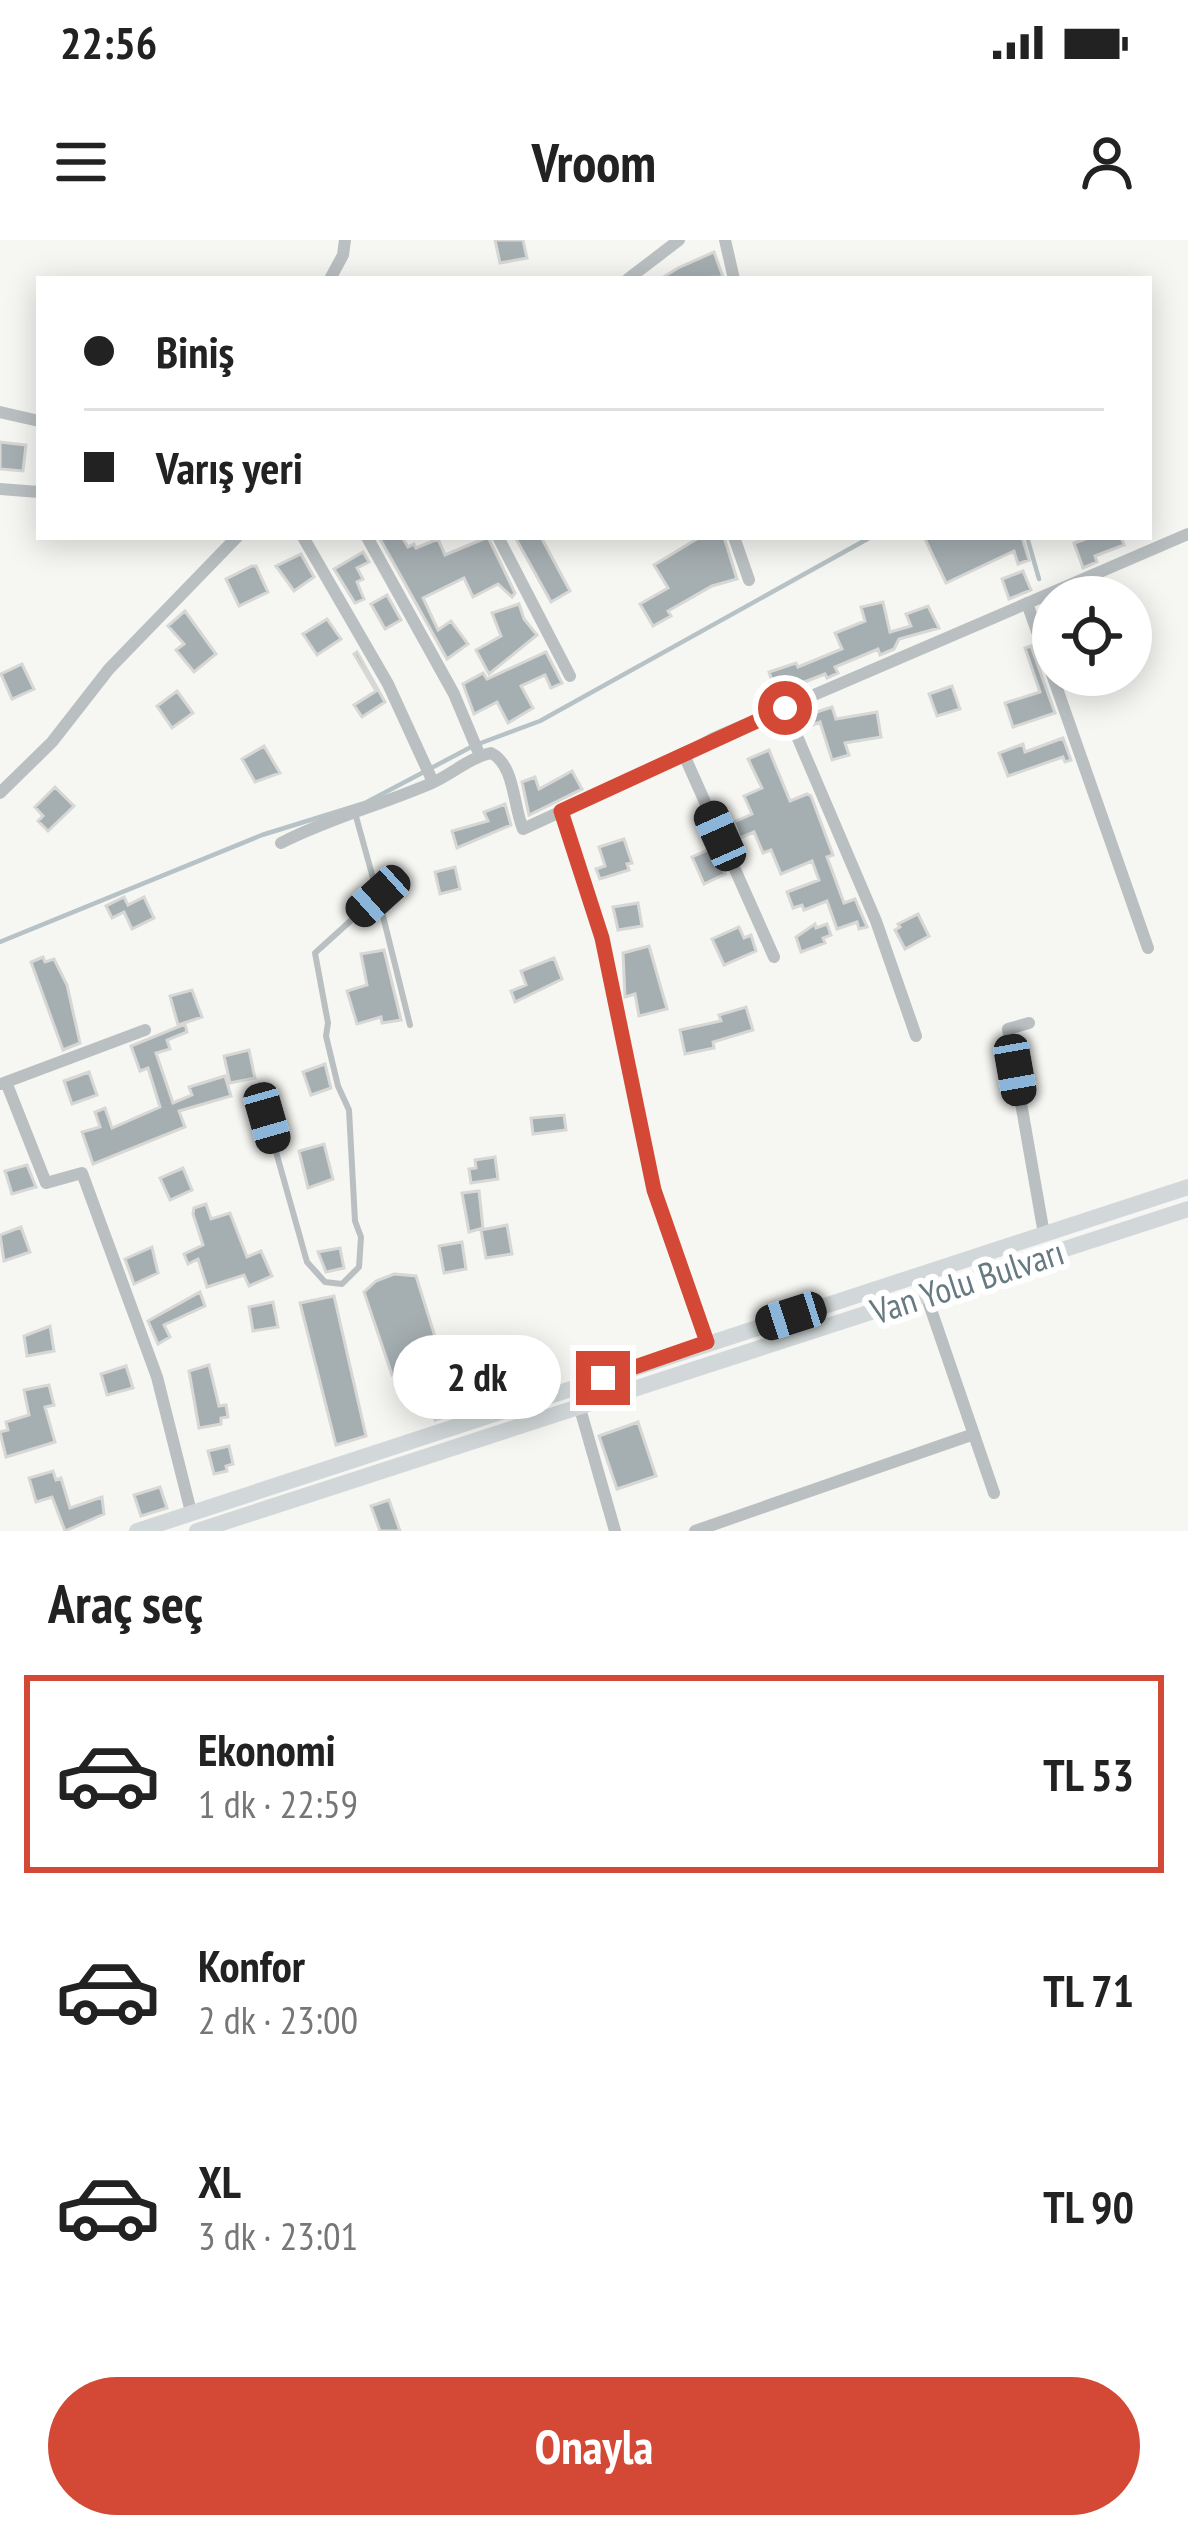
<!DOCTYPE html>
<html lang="tr">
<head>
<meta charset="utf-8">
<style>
	:root { --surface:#fff; --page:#f2f2f2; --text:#222; --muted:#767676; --line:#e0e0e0; --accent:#d44935 }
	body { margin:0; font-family:"PT Sans Narrow",sans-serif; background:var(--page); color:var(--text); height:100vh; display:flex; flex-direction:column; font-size:45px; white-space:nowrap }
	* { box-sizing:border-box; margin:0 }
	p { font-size:39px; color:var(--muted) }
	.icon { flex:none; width:66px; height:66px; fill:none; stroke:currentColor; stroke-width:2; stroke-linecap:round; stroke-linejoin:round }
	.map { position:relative; height:1291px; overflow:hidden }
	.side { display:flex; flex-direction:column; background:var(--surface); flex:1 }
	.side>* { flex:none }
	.guide { position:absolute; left:36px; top:36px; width:1116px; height:264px; border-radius:0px; box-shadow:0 6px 30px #0003; display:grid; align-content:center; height:264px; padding:0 48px; background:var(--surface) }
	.buttons { position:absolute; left:1032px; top:336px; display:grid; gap:24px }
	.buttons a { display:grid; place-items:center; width:120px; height:120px; border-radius:50%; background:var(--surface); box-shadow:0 6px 30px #0003; font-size:60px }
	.end { position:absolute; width:54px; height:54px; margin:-27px; border:15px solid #d44935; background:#fff; box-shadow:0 0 0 6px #fff }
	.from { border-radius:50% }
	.bubble { position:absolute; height:84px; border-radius:42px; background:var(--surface); box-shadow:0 6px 30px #0003; font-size:39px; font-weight:700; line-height:84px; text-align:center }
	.car { position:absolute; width:36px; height:72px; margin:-36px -18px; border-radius:15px; box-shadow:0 0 9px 3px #0007; background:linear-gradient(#222 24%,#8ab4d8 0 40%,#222 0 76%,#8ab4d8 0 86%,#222 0) }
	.guide b { display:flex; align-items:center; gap:42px; height:114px; font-size:45px }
	.guide b+b { border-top:3px solid var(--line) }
	.guide i { width:30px; height:30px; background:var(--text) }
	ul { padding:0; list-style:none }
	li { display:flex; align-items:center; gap:36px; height:198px; margin:0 24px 18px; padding:0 24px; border:6px solid transparent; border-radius:0px }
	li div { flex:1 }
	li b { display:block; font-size:45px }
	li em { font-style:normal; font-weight:700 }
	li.current { border-color:var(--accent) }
	li>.icon { width:108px; height:108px; stroke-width:1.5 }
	h2 { padding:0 48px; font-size:54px; line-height:144px }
	.button { display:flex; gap:24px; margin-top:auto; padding:24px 48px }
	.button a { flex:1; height:138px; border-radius:72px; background:var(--accent); color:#fff; font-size:48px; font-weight:700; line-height:138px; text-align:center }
	.status { display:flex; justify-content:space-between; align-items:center; height:84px; padding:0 60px; background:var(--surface); direction:ltr }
	.status svg { height:33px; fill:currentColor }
	header { display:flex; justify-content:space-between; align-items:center; height:156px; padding:0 48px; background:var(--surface); font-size:54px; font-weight:700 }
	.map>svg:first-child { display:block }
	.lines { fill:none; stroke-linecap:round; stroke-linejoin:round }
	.stream { stroke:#b6c2c5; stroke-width:4.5 }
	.building { fill:#a5aeb1; stroke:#d7d7d5; stroke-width:3 }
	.service { stroke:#bac0c2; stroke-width:6 }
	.minor { stroke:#bac0c2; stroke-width:12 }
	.secondary { stroke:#d2d8d9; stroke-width:16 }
	.route { stroke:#d44935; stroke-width:15 }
	.labels { text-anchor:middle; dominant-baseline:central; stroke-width:12; stroke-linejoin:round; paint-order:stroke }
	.street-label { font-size:36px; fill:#677981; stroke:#fff }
</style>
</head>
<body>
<div class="status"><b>22:56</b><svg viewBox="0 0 49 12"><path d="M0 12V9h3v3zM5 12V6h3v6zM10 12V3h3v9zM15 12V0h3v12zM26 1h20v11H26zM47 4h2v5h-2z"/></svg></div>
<header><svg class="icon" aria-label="menu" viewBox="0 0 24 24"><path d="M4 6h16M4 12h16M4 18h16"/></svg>Vroom<svg class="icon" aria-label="person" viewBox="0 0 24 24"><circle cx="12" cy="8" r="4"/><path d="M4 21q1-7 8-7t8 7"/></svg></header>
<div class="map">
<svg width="1188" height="1291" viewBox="0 0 1188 1291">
	<rect width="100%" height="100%" fill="#f6f6f3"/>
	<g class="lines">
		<path class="stream" d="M1027 297 1039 339
			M0 702 262 595 365 563 473 506 540 481 871 297"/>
	</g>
	<path class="building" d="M495 0H523L527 18 500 23Z
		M714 12 723 37 660 39 678 28Z
		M0 202 26 205 23 231 0 229Z
		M379 297H402L408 307 414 304 416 308 438 299 445 315 488 297 515 353 512 357 498 344 473 357 464 338 423 358 438 390 451 381 468 404 447 419Z
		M515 297H541L570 351 551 362Z
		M700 297H724L737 339 712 346 668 371 671 376 653 386 640 364 668 348 654 325Z
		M924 297H1022L1029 320 1018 324 1014 311 946 343Z
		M1091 297H1121L1124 305 1095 316 1097 322 1083 328 1074 303Z
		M363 312 369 322 357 328 363 339 357 342 364 359 355 363 334 329Z
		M301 314 314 337 294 351 276 326Z
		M252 326H256L268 352 239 366 226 339Z
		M1023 331 1031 350 1009 359 1002 339Z
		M387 355 401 380 385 389 371 364Z
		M883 362 890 392 911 386 906 374 928 366 939 388 899 399 894 409 880 415 878 409 835 427 838 433 827 438 825 434 776 453 769 432 796 423 798 427 842 409 835 393 865 381 861 367Z
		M519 364 524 379 537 395 489 434 476 410 501 396 492 373Z
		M185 371 216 414 194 432 176 410 184 404 168 386Z
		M327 379 341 399 317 415 303 394Z
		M1031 406 1055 473 1013 487 1005 463 1040 452 1025 408Z
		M357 412 385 462 362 477 354 465 376 451 354 414Z
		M546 412 562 443 551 448 545 435 521 446 533 468 508 483 497 462 474 474 463 444 483 433 487 439Z
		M22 424 34 449 12 459 1 434Z
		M952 446 960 469 937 476 929 454Z
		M177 451 193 473 172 488 157 466Z
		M832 467 836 479 877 472 881 497 845 503 849 515 832 520 820 482 805 488 799 473 809 469 811 474Z
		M1063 498 1071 520 1065 522 1063 517 1008 536 999 513 1023 504 1025 512Z
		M264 506 280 533 255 542 242 519Z
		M769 510 790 561 807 554 811 556 833 615 827 617 844 663 855 659 867 687 859 689 857 682 837 689 827 661 804 670 802 665 793 668 787 652 819 640 812 621 781 634 771 610 763 613 754 592 740 598 734 582 752 574 744 556 762 548 748 519Z
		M572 531 582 549 529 575 522 542 535 537 539 549Z
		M55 547 74 566 48 591 38 581 43 576 35 567Z
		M505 564 511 585 457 608 452 591 488 581 484 572Z
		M624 599 632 623 627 624 629 630 600 639 596 629 605 626 599 607Z
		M714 607 725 634 704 644 692 617Z
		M455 627 460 649 440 654 435 632Z
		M124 657 128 665 144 657 154 678 132 689 124 672 112 678 106 666Z
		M638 663 642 686 618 690 613 667Z
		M918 674 929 696 905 709 895 690 900 687 898 684Z
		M815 684 816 688 827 684 831 695 823 698 825 703 801 712 796 697Z
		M739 687 744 698 751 695 756 711 724 725 712 699Z
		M649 706 667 769 639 776 635 754 625 757 623 713Z
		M384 710 401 780 382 783 381 777 357 784 347 751 367 745 361 714Z
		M43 717 45 722 54 719 67 745 80 803 63 810 31 722Z
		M554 718 562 739 515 762 511 751 526 745 521 731Z
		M192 750 202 777 178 785 170 756Z
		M746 767 753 790 713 802 714 808 685 814 680 790 721 781 719 775Z
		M185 784 187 792 167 800 170 809 156 813 173 863 192 855 189 847 225 836 231 856 179 871 185 887 93 924 82 892 100 887 95 872 105 868 112 888 160 867 148 828 140 831 131 806Z
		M249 810 255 838 230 843 224 816Z
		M325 824 331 848 311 855 303 832Z
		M89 832 97 855 72 864 64 841Z
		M564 875 566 890 533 894 531 878Z
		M324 904 333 939 308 948 299 911Z
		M495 917 498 939 471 943 469 929 476 928 475 920Z
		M27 925 36 947 12 954 5 931Z
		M183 928 192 950 170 960 160 938Z
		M479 951 483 988 469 992 462 953Z
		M206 964 211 979 230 973 247 1017 261 1011 272 1036 249 1046 244 1035 207 1047 198 1019 188 1024 184 1014 203 1005 193 974 194 968Z
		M507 985 512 1014 486 1018 481 990Z
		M21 987 30 1012 4 1021 0 995Z
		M462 1002 466 1029 444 1033 439 1006Z
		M152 1007 158 1033 134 1044 125 1019Z
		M340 1008 344 1028 326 1032 318 1012Z
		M394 1034 416 1036 443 1122 477 1103 488 1127 457 1145 464 1170 435 1180 419 1124 392 1135 364 1052 376 1041Z
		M200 1052 205 1066 164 1085 170 1097 158 1104 148 1081Z
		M334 1056 366 1196 336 1205 300 1063Z
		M273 1062 278 1087 253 1091 249 1067Z
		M50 1086 54 1111 27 1116 24 1096Z
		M209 1125 219 1166 226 1165 228 1177 221 1178V1184L199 1188 189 1131Z
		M126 1126 133 1148 107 1155 101 1134Z
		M49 1145 54 1165 45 1167 55 1202 6 1217 0 1192 8 1190 6 1182 29 1175 24 1150Z
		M638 1182 656 1236 617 1249 599 1196Z
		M229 1206 233 1224 226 1226 227 1231 214 1234 208 1211Z
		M53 1231 56 1240 61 1238 70 1268 102 1257 104 1274 65 1291 52 1257 36 1262 29 1238Z
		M160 1247 167 1268 141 1276 134 1255Z
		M389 1260 400 1291H380L371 1266Z"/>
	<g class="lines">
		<path class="service" d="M378 656 410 785
			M258 848 307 1022 325 1042 342 1044 359 1027 361 997 355 981 349 870 338 846 326 796 328 783 315 713 378 656 355 573"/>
		<path class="minor" d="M725 0 734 39
			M330 39 343 15 345 0
			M628 39 679 0
			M0 172 39 181
			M0 249 39 252
			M303 297 388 444 433 542
			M367 297 454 454 480 516
			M498 297 570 436
			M734 297 749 340
			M1027 363 1148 708
			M785 468 876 681 916 796
			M684 515 714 498 1188 294
			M0 553 52 502 109 429 237 297
			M561 571 602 698 654 949 707 1102
			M281 603C330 578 381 565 432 543 452 534 469 518 491 513 515 525 513 566 523 589L684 515 774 717
			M1029 783 1008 789 1044 994
			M6 842 46 943 82 933 157 1137 191 1272
			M1 844 145 790
			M926 1055 994 1253
			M579 1165 615 1291
			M695 1291 974 1194"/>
		<path class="secondary" d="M137 1291 1188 947
			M197 1291 1188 969"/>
	</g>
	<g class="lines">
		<path class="route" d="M603 1138 707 1102 654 950 602 698 561 571 785 468"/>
	</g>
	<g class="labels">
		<g class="street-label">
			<text transform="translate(967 1041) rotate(-18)">Van Yolu Bulvarı</text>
		</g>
	</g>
</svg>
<div class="buttons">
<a><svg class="icon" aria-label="locate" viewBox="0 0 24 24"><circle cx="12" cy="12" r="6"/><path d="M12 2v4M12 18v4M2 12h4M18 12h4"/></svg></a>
</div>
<i class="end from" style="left:785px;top:468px"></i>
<i class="end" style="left:603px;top:1138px"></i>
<div class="bubble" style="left:393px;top:1095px;width:168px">2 dk</div>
<i class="car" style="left:720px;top:596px;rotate:336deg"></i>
<i class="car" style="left:378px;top:656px;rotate:228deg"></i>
<i class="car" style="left:1015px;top:830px;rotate:170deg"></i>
<i class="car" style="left:267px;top:878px;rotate:164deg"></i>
<i class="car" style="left:791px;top:1076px;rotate:252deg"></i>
<div class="guide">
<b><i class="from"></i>Biniş</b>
<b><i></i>Varış yeri</b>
</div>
</div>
<section class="side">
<h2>Araç seç</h2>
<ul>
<li class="current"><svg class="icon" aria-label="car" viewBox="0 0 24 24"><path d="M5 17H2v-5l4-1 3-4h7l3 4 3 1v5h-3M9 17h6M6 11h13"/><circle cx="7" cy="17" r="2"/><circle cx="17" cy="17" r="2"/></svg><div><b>Ekonomi</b><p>1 dk · 22:59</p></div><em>TL 53</em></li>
<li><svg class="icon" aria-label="car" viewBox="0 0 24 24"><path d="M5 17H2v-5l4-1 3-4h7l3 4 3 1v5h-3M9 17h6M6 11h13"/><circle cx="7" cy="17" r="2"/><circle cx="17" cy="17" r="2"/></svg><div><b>Konfor</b><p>2 dk · 23:00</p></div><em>TL 71</em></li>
<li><svg class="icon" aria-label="car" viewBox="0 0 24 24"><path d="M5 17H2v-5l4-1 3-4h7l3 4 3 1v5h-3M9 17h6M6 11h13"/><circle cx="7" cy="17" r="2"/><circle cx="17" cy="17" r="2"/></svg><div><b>XL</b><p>3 dk · 23:01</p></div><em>TL 90</em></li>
</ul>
<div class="button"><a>Onayla</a></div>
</section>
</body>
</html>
